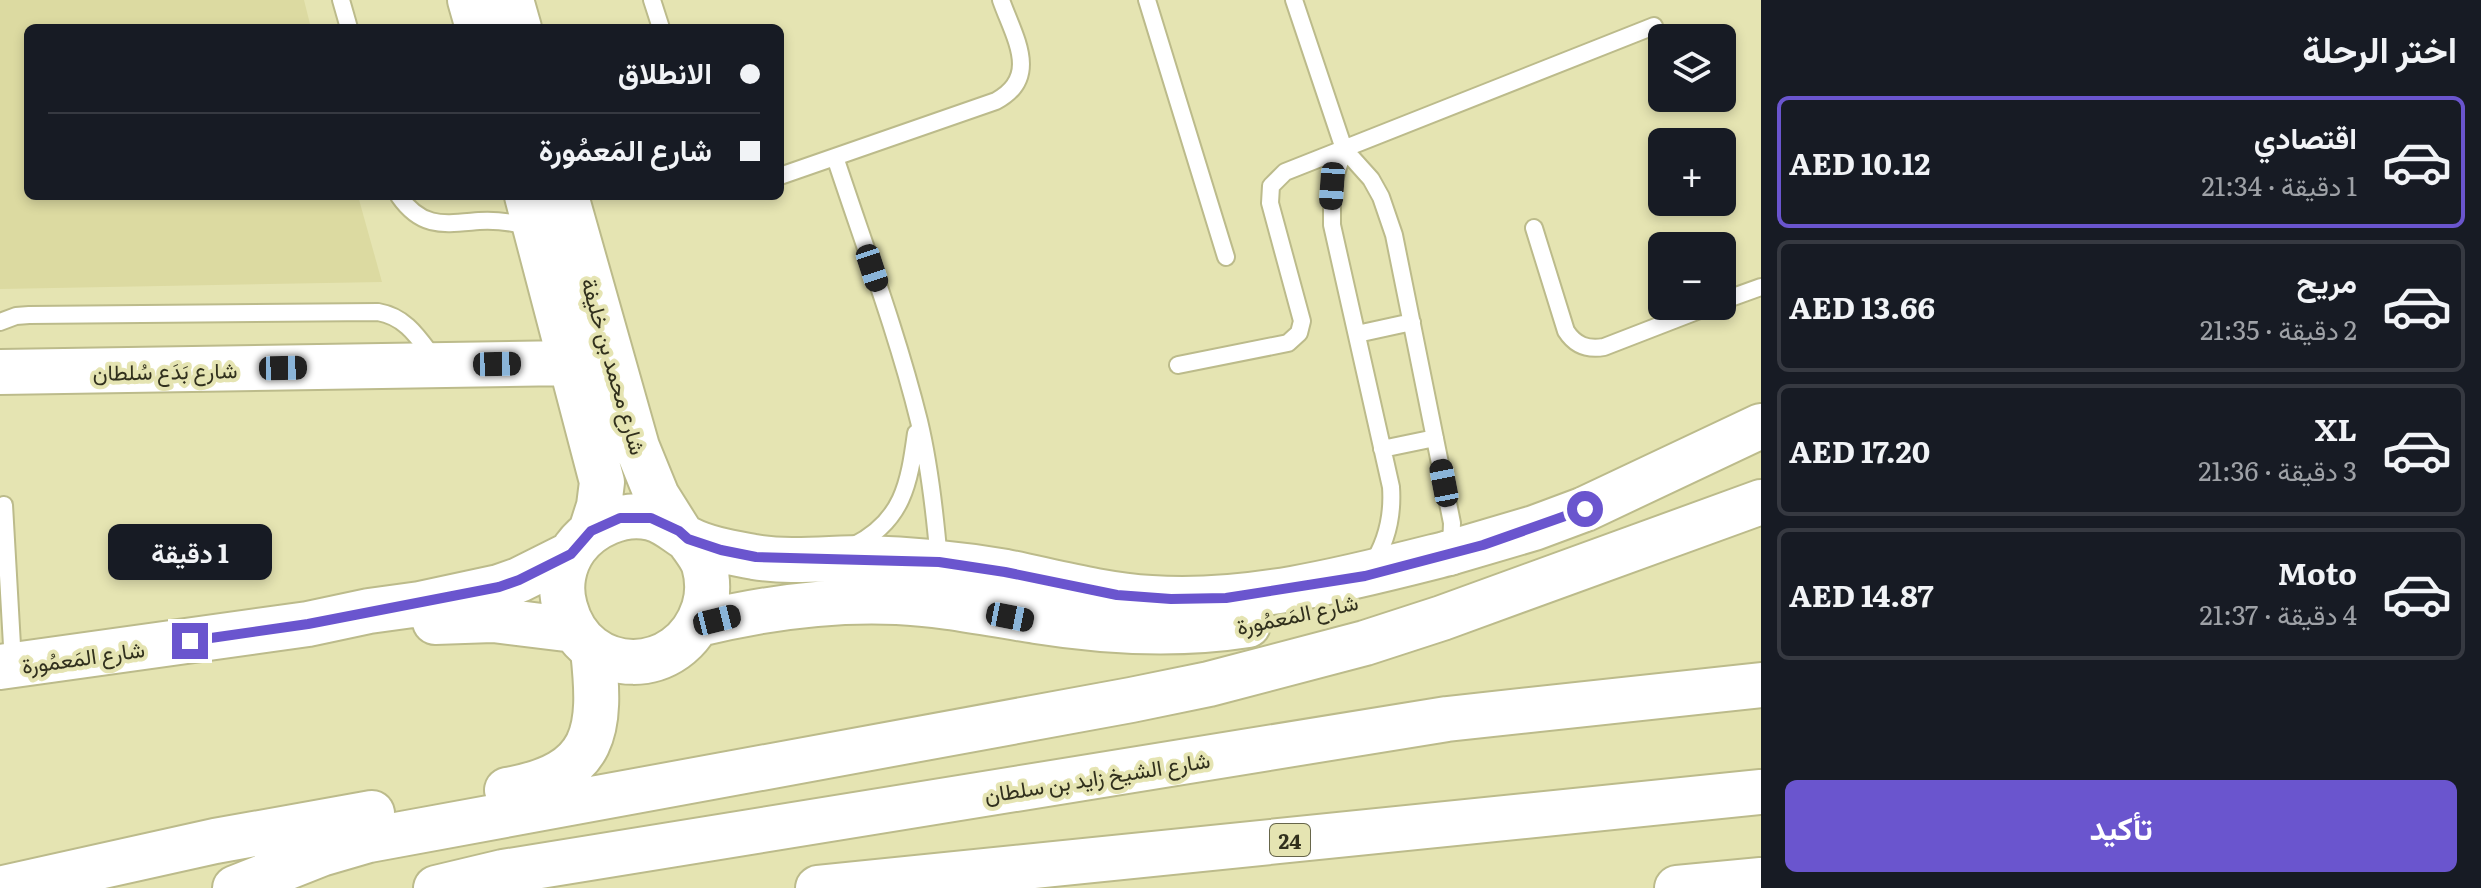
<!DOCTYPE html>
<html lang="ar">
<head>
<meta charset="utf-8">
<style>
	:root { --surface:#171b24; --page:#20242c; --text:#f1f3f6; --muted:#9ea1a6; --line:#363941; --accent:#6a55ce }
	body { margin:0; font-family:Literata,Vazirmatn,serif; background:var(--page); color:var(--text); direction:rtl; height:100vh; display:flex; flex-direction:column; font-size:30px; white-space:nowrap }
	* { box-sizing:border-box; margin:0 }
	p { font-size:26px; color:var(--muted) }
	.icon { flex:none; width:44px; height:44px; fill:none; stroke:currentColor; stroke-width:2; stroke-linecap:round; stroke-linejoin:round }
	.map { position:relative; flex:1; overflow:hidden; direction:ltr }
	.details { display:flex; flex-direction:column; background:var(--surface); width:720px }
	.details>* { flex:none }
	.hud { position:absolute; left:24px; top:24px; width:760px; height:176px; border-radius:12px; box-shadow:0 4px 12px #0003; direction:rtl; display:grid; align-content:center; height:176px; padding:0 24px; background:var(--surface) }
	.buttons { position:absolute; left:1648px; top:24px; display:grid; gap:16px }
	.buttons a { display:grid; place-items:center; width:88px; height:88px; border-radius:12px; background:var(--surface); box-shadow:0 4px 12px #0003; font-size:40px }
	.end { position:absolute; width:36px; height:36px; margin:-18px; border:10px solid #6a55ce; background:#fff; box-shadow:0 0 0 4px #fff }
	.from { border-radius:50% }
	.bubble { position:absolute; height:56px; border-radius:12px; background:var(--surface); box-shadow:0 4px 12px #0003; font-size:26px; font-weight:700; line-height:56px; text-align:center; direction:rtl }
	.car { position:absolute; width:24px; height:48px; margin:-24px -12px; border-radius:10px; box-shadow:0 0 6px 2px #0007; background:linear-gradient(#222 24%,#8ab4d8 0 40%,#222 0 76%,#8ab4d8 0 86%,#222 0) }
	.hud b { display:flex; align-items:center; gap:28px; height:76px; font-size:30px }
	.hud b+b { border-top:2px solid var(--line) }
	.hud i { width:20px; height:20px; background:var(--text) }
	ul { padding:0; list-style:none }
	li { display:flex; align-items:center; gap:24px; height:132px; margin:0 16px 12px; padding:0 8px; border:4px solid var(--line); border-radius:12px }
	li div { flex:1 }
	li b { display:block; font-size:30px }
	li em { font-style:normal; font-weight:700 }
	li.on { border-color:var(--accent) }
	li>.icon { width:72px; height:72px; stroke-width:1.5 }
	h2 { padding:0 24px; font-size:36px; line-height:96px }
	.action { display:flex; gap:16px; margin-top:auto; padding:16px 24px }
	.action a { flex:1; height:92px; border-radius:12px; background:var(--accent); color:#fff; font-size:32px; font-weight:700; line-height:92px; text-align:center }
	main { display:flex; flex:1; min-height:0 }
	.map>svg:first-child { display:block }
	.built { fill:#dcdaa1 }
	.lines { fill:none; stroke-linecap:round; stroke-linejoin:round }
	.lane-casing { stroke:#bcbb8b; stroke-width:20 }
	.secondary-casing { stroke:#bcbb8b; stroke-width:48 }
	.primary-casing { stroke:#bcbb8b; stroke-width:48 }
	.highway-casing { stroke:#bcbb8b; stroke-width:48 }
	.lane { stroke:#fff; stroke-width:16 }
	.secondary { stroke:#fff; stroke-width:44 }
	.primary { stroke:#fff; stroke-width:44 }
	.highway { stroke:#fff; stroke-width:44 }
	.route { stroke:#6a55ce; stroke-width:10 }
	.labels { text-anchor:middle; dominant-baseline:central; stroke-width:8; stroke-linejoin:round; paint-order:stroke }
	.shield { fill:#e5e4b2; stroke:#67664a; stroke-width:2 }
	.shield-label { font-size:20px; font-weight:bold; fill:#31301d }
	.street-label { font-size:22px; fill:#31301d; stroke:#e5e4b2 }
</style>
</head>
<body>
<main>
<section class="details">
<h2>اختر الرحلة</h2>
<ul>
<li class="on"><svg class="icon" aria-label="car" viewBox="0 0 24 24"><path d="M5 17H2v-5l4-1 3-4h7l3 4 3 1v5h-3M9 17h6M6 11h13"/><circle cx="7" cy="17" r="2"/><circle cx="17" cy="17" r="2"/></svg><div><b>اقتصادي</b><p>1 دقيقة · 21:34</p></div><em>AED 10.12</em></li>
<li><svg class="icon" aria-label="car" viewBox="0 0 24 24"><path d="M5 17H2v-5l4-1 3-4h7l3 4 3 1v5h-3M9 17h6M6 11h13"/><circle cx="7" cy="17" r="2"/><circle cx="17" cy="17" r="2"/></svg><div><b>مريح</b><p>2 دقيقة · 21:35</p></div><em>AED 13.66</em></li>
<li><svg class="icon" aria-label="car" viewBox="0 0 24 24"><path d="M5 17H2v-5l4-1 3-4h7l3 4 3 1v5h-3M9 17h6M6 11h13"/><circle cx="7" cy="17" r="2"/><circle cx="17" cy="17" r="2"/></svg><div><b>XL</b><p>3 دقيقة · 21:36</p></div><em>AED 17.20</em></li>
<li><svg class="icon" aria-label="car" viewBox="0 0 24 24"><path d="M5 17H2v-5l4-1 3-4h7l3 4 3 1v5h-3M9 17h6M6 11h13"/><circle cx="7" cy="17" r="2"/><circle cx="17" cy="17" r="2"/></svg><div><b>Moto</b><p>4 دقيقة · 21:37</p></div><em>AED 14.87</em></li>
</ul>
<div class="action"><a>تأكيد</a></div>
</section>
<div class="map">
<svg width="1761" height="888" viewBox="0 0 1761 888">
	<rect width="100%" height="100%" fill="#e5e4b2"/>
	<path class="built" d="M0 0H304L311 28H28V196H358L382 282 0 289Z"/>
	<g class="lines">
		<g class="lane-casing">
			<path id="lane" d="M341 0 349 28
				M652 0 661 28
				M1147 0 1226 257
				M1294 0 1344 149 1371 179 1381 197 1394 235 1452 523 1451 549
				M1344 149 1332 186V225L1391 487C1393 516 1387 542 1371 566
				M835 157C864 245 897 332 919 421 930 467 935 514 939 561
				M780 176 996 101C1041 77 1014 37 1001 0
				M399 196C422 229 444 224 479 221 496 220 513 222 530 227
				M1534 228 1566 331C1575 345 1587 350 1604 347L1710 306
				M1722 301 1761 287
				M0 322 16 316 29 315 378 312C407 317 419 339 436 361
				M1357 334 1412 322
				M1178 365 1288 343 1299 333 1302 321 1270 203 1271 186 1285 172 1654 26
				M1382 449 1435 438
				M4 505 13 663
				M853 546C903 521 909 484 916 433"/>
		</g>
		<g class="secondary-casing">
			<path id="secondary" d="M470 0 478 28
				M511 0 519 28
				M527 196 602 482 599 506 591 531
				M566 196 637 447 657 496 679 531
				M0 372 569 363
				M688 539C693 547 701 556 704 565 708 579 708 595 704 608 681 680 584 680 565 607 559 587 563 565 575 548 591 526 623 511 651 518 665 521 676 532 688 539 707 549 733 553 754 557 790 563 828 558 865 558 912 559 959 564 1006 572 1055 582 1102 595 1151 598 1251 605 1354 577 1449 553
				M435 622 493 620 574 630
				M699 624C764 608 830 599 897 602 944 604 990 614 1036 621 1105 632 1178 636 1248 625
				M0 667 308 624 369 611 420 604 499 587 519 580 571 554"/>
		</g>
		<g class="primary-casing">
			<path id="primary" d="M1449 553 1534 528 1585 509 1761 426
				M436 888 503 872 1447 719 1761 685"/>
		</g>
		<g class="highway-casing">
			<path id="highway" d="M507 790C598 774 602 731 593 650
				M4 888 215 841 372 813
				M235 888 321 854 369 840 1131 700 1209 684 1365 643 1442 618 1761 502
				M818 888 1761 792
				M1677 888 1761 880"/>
		</g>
		<use href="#lane" class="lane"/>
		<use href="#secondary" class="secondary"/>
		<use href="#primary" class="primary"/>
		<use href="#highway" class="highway"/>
	</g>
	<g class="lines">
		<path class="route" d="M190 641 308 624 499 587 519 580 571 554 591 531 620 518H651L679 531 688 539 721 550 756 557 939 562 1005 572 1117 595 1171 599 1226 598 1365 576 1483 545 1585 509"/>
	</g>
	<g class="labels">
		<rect class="shield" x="1270" y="824" width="40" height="32" rx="6"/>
		<g class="shield-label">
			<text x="1290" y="840">24</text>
		</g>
		<g class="street-label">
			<text transform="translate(615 366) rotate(74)">شارع محمد بن خليفة</text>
			<text transform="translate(165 370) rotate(-1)">شارع بَدَع سُلطان</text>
			<text transform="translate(1297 613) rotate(-12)">شارع المَعمُورة</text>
			<text transform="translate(83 656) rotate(-8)">شارع المَعمُورة</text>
			<text transform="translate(1097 776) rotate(-9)">شارع الشيخ زايد بن سلطان</text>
		</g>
	</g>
</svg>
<div class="buttons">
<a><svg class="icon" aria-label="layers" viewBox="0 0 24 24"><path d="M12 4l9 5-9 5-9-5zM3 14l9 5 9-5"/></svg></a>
<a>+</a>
<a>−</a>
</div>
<i class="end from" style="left:1585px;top:509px"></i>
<i class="end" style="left:190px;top:641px"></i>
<div class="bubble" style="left:108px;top:524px;width:164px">1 دقيقة</div>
<i class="car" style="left:1332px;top:186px;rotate:184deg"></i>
<i class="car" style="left:872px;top:268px;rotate:162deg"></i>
<i class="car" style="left:497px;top:364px;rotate:89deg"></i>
<i class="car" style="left:283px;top:368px;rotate:89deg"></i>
<i class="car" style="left:1444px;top:483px;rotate:349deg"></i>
<i class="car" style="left:1010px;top:617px;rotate:101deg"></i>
<i class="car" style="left:717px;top:620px;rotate:76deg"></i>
<div class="hud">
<b><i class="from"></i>الانطلاق</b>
<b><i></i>شارع المَعمُورة</b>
</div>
</div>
</main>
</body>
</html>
